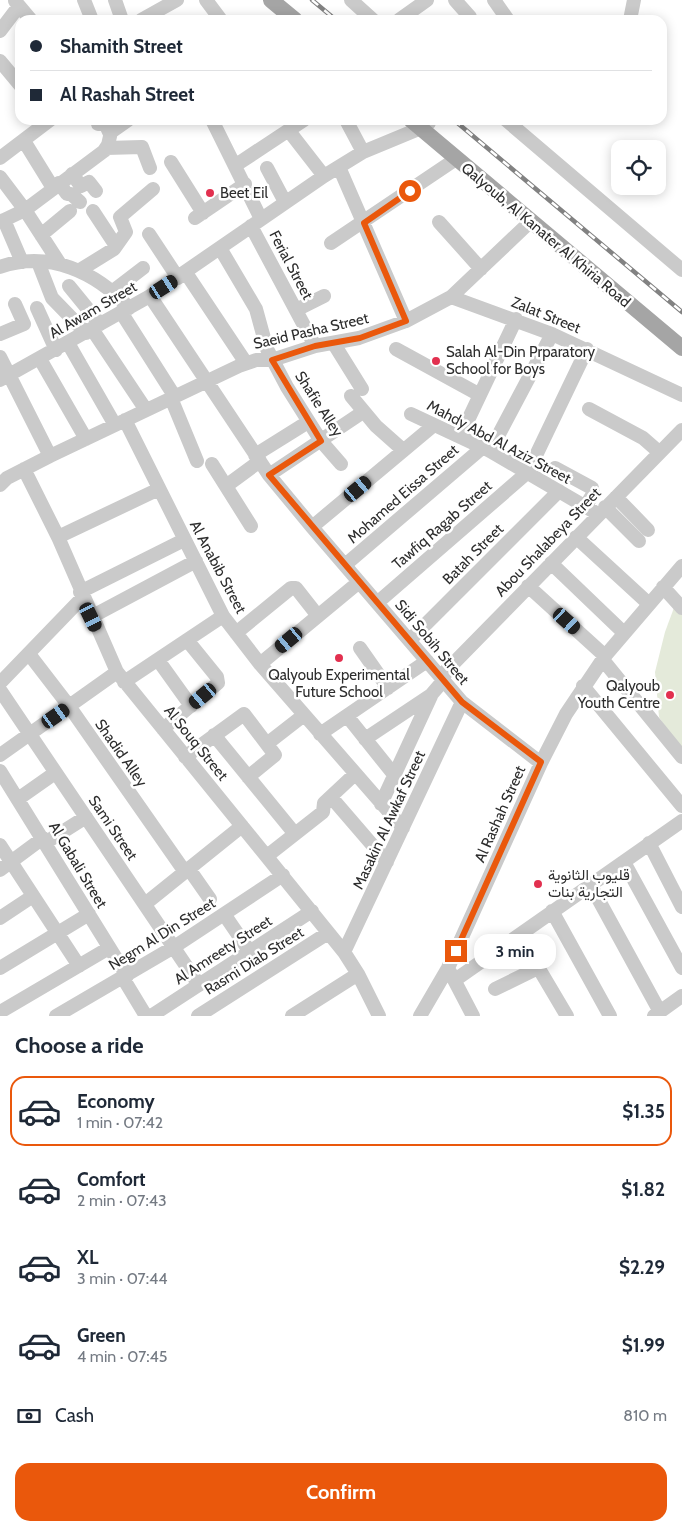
<!DOCTYPE html>
<html lang="en">
<head>
<meta charset="utf-8">
<style>
	:root { --surface:#fff; --page:#f2f2f3; --text:#1f2937; --muted:#747a83; --line:#e0e1e3; --accent:#ea580c }
	body { margin:0; font-family:Cabin,Vazirmatn,sans-serif; background:var(--page); color:var(--text); height:100vh; display:flex; flex-direction:column; font-size:19px; white-space:nowrap }
	* { box-sizing:border-box; margin:0 }
	p { font-size:16px; color:var(--muted) }
	.icon { flex:none; width:28px; height:28px; fill:none; stroke:currentColor; stroke-width:2; stroke-linecap:round; stroke-linejoin:round }
	.map { position:relative; height:1016px; overflow:hidden }
	.sheet { display:flex; flex-direction:column; background:var(--surface); flex:1 }
	.sheet>* { flex:none }
	.guide { position:absolute; left:15px; top:15px; width:652px; height:110px; border-radius:15px; box-shadow:0 2px 12px #0003; display:grid; align-content:center; height:110px; padding:0 15px; background:var(--surface) }
	.fabs { position:absolute; left:611px; top:140px; display:grid; gap:10px }
	.fabs a { display:grid; place-items:center; width:55px; height:55px; border-radius:10px; background:var(--surface); box-shadow:0 2px 12px #0003; font-size:25px }
	.end { position:absolute; width:22px; height:22px; margin:-11px; border:6px solid #ea580c; background:#fff; box-shadow:0 0 0 2px #fff }
	.from { border-radius:50% }
	.bubble { position:absolute; height:35px; border-radius:15px; background:var(--surface); box-shadow:0 2px 12px #0003; font-size:16px; font-weight:700; line-height:35px; text-align:center }
	.car { position:absolute; width:15px; height:30px; margin:-15px -8px; border-radius:6px; box-shadow:0 0 4px 1px #0007; background:linear-gradient(#222 24%,#8ab4d8 0 40%,#222 0 76%,#8ab4d8 0 86%,#222 0) }
	.guide b { display:flex; align-items:center; gap:18px; height:48px; font-size:19px }
	.guide b+b { border-top:1px solid var(--line) }
	.guide i { width:12px; height:12px; background:var(--text) }
	ul { padding:0; list-style:none }
	li { display:flex; align-items:center; gap:15px; height:70px; margin:0 10px 8px; padding:0 5px; border:2px solid transparent; border-radius:15px }
	li div { flex:1 }
	li b { display:block; font-size:19px }
	li em { font-style:normal; font-weight:700 }
	li.active { border-color:var(--accent) }
	li>.icon { width:45px; height:45px; stroke-width:1.5 }
	h2 { padding:0 15px; font-size:22px; line-height:60px }
	.pay { display:flex; align-items:center; gap:12px; height:55px; padding:0 15px; font-size:19px }
	.pay p { margin-inline-start:auto }
	.cta { display:flex; gap:10px; margin-top:auto; padding:10px 15px }
	.cta a { flex:1; height:58px; border-radius:15px; background:var(--accent); color:#fff; font-size:20px; font-weight:700; line-height:58px; text-align:center }
	.map>svg:first-child { display:block }
	.green { fill:#e4eada }
	.lines { fill:none; stroke-linecap:round; stroke-linejoin:round }
	.minor { stroke:#cacaca; stroke-width:14 }
	.major { stroke:#a5a5a5; stroke-width:16 }
	.rail-casing { stroke:#828282; stroke-width:4.5 }
	.rail { stroke:#fff; stroke-width:2.5; stroke-dasharray:8; stroke-linecap:butt }
	.route { stroke:#ea580c; stroke-width:6 }
	.poi-dot { fill:#e2304f; stroke:#fff; stroke-width:2 }
	.labels { text-anchor:middle; dominant-baseline:central; stroke-width:5; stroke-linejoin:round; paint-order:stroke }
	.poi-label { font-size:15px; fill:#2d2d2d; stroke:#fff; text-anchor:start }
	.street-label { font-size:15px; fill:#2d2d2d; stroke:#fff }
</style>
</head>
<body>
<div class="map">
<svg width="682" height="1016" viewBox="0 0 682 1016">
	<rect width="100%" height="100%" fill="#fff"/>
	<path class="green" d="M675 605 682 614V754L659 717 655 672 665 632Z"/>
	<g class="lines">
		<path class="minor" d="M84 0 92 20
			M115 0 122 20
			M206 0 221 20
			M351 0 373 20
			M455 0 470 17
			M494 0 508 20
			M15 1 31 20
			M141 20 177 0
			M399 20 427 0
			M630 20 634 0
			M0 31 19 6
			M0 61 20 85
			M212 120 261 219
			M346 120 363 152
			M506 120 682 270
			M98 124 105 123 110 134
			M289 131 324 176
			M24 141 53 188
			M106 148 142 147 150 168
			M0 158 50 120
			M171 162 203 213
			M236 165 304 120
			M339 167 406 321
			M267 168 285 202
			M72 174 81 186 89 182 96 191
			M0 177 25 210 60 264
			M59 183 67 194H71L80 202
			M93 211 116 246
			M195 218 245 184
			M4 220 25 210 104 151 108 145 111 132 128 120
			M4 220 22 262
			M439 222 481 269
			M251 226 315 346
			M149 234 178 278
			M41 235 70 211
			M331 243 456 159
			M220 248 256 309 267 349 287 387 321 441 341 464
			M38 262 52 298 86 333
			M0 267C49 250 96 272 129 308
			M80 270 114 249 126 232 120 217 153 189
			M186 273 246 363
			M69 286 100 324
			M113 291 143 268
			M150 296 269 475 312 527 462 702 541 763
			M451 297 552 334 682 395
			M37 308 56 350
			M296 310 324 296
			M121 312 175 397
			M92 329 146 410
			M0 334 24 324 15 304
			M68 343 115 425
			M334 344 362 389
			M396 349 480 395
			M0 357 50 456
			M40 359 86 439
			M0 380 150 296 324 176 363 152 421 128 429 123
			M351 396 376 426 403 450
			M171 398 197 461
			M589 409 643 438 659 452
			M411 414 490 451 598 514
			M125 420 223 616 260 664 403 828
			M460 437 516 319
			M490 451 552 334
			M255 455 308 422
			M212 464 251 526
			M555 468 592 488 593 494 585 507
			M24 469 58 537 117 672 344 952 358 974 379 1016
			M269 475 363 412
			M0 485 7 478 50 456 239 366 256 360H272L315 346 359 338 406 321 451 297 530 222
			M226 486 260 461
			M616 497 648 530
			M605 507 639 541
			M312 527 434 425
			M58 537 159 489
			M576 537 649 604
			M551 563 624 633
			M345 565 482 448
			M528 586 605 656
			M663 587 682 608
			M80 592 184 540
			M377 603 528 472 587 349
			M91 617 196 561
			M236 633 291 588H296L318 616
			M410 640 559 491
			M360 648 388 688
			M29 654 69 706 185 872
			M158 660 191 706
			M603 660 682 757
			M260 664 359 582
			M124 682 223 616
			M0 683 83 597
			M583 686 682 806
			M0 690 199 985
			M347 716 395 776
			M163 729 218 683 217 677 187 640
			M320 734 427 661
			M214 735 295 834
			M365 739 431 695 443 681 446 671 682 430
			M268 743 304 715
			M0 755 117 672
			M185 757 244 714 275 755 248 777
			M0 771 127 976
			M331 797 387 862
			M18 799 55 773
			M381 804 431 696
			M45 843 86 817
			M649 843 682 907
			M0 845 79 966
			M267 856 323 812 324 803 355 774
			M624 862 682 968
			M189 869 210 899
			M0 870 43 838
			M590 884 660 1012
			M145 904 242 826
			M552 911 610 1016
			M224 914 250 952
			M0 918 33 896
			M519 935 567 1016
			M344 952 462 702
			M0 968 89 914
			M450 972 473 1016
			M123 978 146 1016
			M455 980 682 821
			M495 989 538 968
			M0 1012 109 948
			M56 1016 174 947 283 875
			M151 1016 312 911
			M198 1016 328 933
			M292 1016 358 974
			M420 1016 448 968 541 763 566 714 605 656 682 566
			M654 1016 682 996"/>
		<path class="major" d="M271 0 295 20
			M411 120 682 348"/>
		<g class="rail-casing">
			<path id="rail" d="M312 0 336 20
				M454 120 682 312"/>
		</g>
		<use href="#rail" class="rail"/>
	</g>
	<g class="lines">
		<path class="route" d="M410 191 364 223 406 321 360 338 315 346 272 360 321 441 269 475 462 702 541 762 456 951"/>
	</g>
	<g class="poi-dot">
		<circle cx="210" cy="193" r="5"/>
		<circle cx="436" cy="361" r="5"/>
		<circle cx="339" cy="658" r="5"/>
		<circle cx="670" cy="695" r="5"/>
		<circle cx="538" cy="884" r="5"/>
	</g>
	<g class="labels">
		<g class="poi-label">
			<text x="220" y="193">Beet Eil</text>
			<text x="446" y="352">Salah Al-Din Prparatory<tspan x="446" dy="17">School for Boys</tspan></text>
			<text x="339" y="675" text-anchor="middle">Qalyoub Experimental<tspan x="339" dy="17">Future School</tspan></text>
			<text x="660" y="686" text-anchor="end">Qalyoub<tspan x="660" dy="17">Youth Centre</tspan></text>
			<text x="548" y="875">قليوب الثانوية<tspan x="548" dy="17">التجارية بنات</tspan></text>
		</g>
		<g class="street-label">
			<text transform="translate(546 235) rotate(40)">Qalyoub, Al Kanater Al Khiria Road</text>
			<text transform="translate(291 265) rotate(62)">Ferial Street</text>
			<text transform="translate(93 310) rotate(-30)">Al Awam Street</text>
			<text transform="translate(546 315) rotate(22)">Zalat Street</text>
			<text transform="translate(311 331) rotate(-13)">Saeid Pasha Street</text>
			<text transform="translate(319 404) rotate(57)">Shafie Alley</text>
			<text transform="translate(499 442) rotate(28)">Mahdy Abd Al Aziz Street</text>
			<text transform="translate(403 494) rotate(-41)">Mohamed Eissa Street</text>
			<text transform="translate(442 525) rotate(-41)">Tawfiq Ragab Street</text>
			<text transform="translate(548 542) rotate(-46)">Abou Shalabeya Street</text>
			<text transform="translate(473 554) rotate(-45)">Batah Street</text>
			<text transform="translate(218 567) rotate(62)">Al Anabib Street</text>
			<text transform="translate(432 642) rotate(50)">Sidi Sobih Street</text>
			<text transform="translate(196 743) rotate(51)">Al Souq Street</text>
			<text transform="translate(121 753) rotate(55)">Shadid Alley</text>
			<text transform="translate(500 814) rotate(-66)">Al Rashah Street</text>
			<text transform="translate(389 820) rotate(-65)">Masakin Al Awkaf Street</text>
			<text transform="translate(113 828) rotate(56)">Sami Street</text>
			<text transform="translate(78 865) rotate(59)">Al Gabali Street</text>
			<text transform="translate(162 934) rotate(-32)">Negm Al Din Street</text>
			<text transform="translate(223 950) rotate(-33)">Al Amreety Street</text>
			<text transform="translate(254 961) rotate(-32)">Rasmi Diab Street</text>
		</g>
	</g>
</svg>
<div class="fabs">
<a><svg class="icon" aria-label="locate" viewBox="0 0 24 24"><circle cx="12" cy="12" r="6"/><path d="M12 2v4M12 18v4M2 12h4M18 12h4"/></svg></a>
</div>
<i class="end from" style="left:410px;top:191px"></i>
<i class="end" style="left:456px;top:951px"></i>
<div class="bubble" style="left:474px;top:934px;width:82px">3 min</div>
<i class="car" style="left:164px;top:287px;rotate:58deg"></i>
<i class="car" style="left:358px;top:489px;rotate:50deg"></i>
<i class="car" style="left:91px;top:617px;rotate:154deg"></i>
<i class="car" style="left:567px;top:621px;rotate:132deg"></i>
<i class="car" style="left:289px;top:640px;rotate:230deg"></i>
<i class="car" style="left:203px;top:696px;rotate:230deg"></i>
<i class="car" style="left:56px;top:716px;rotate:55deg"></i>
<div class="guide">
<b><i class="from"></i>Shamith Street</b>
<b><i></i>Al Rashah Street</b>
</div>
</div>
<section class="sheet">
<h2>Choose a ride</h2>
<ul>
<li class="active"><svg class="icon" aria-label="car" viewBox="0 0 24 24"><path d="M5 17H2v-5l4-1 3-4h7l3 4 3 1v5h-3M9 17h6M6 11h13"/><circle cx="7" cy="17" r="2"/><circle cx="17" cy="17" r="2"/></svg><div><b>Economy</b><p>1 min · 07:42</p></div><em>$1.35</em></li>
<li><svg class="icon" aria-label="car" viewBox="0 0 24 24"><path d="M5 17H2v-5l4-1 3-4h7l3 4 3 1v5h-3M9 17h6M6 11h13"/><circle cx="7" cy="17" r="2"/><circle cx="17" cy="17" r="2"/></svg><div><b>Comfort</b><p>2 min · 07:43</p></div><em>$1.82</em></li>
<li><svg class="icon" aria-label="car" viewBox="0 0 24 24"><path d="M5 17H2v-5l4-1 3-4h7l3 4 3 1v5h-3M9 17h6M6 11h13"/><circle cx="7" cy="17" r="2"/><circle cx="17" cy="17" r="2"/></svg><div><b>XL</b><p>3 min · 07:44</p></div><em>$2.29</em></li>
<li><svg class="icon" aria-label="car" viewBox="0 0 24 24"><path d="M5 17H2v-5l4-1 3-4h7l3 4 3 1v5h-3M9 17h6M6 11h13"/><circle cx="7" cy="17" r="2"/><circle cx="17" cy="17" r="2"/></svg><div><b>Green</b><p>4 min · 07:45</p></div><em>$1.99</em></li>
</ul>
<div class="pay"><svg class="icon" aria-label="cash" viewBox="0 0 24 24"><path d="M3 7h18v10H3z"/><circle cx="12" cy="12" r="2"/></svg>Cash<p>810 m</p></div>
<div class="cta"><a>Confirm</a></div>
</section>
</body>
</html>
